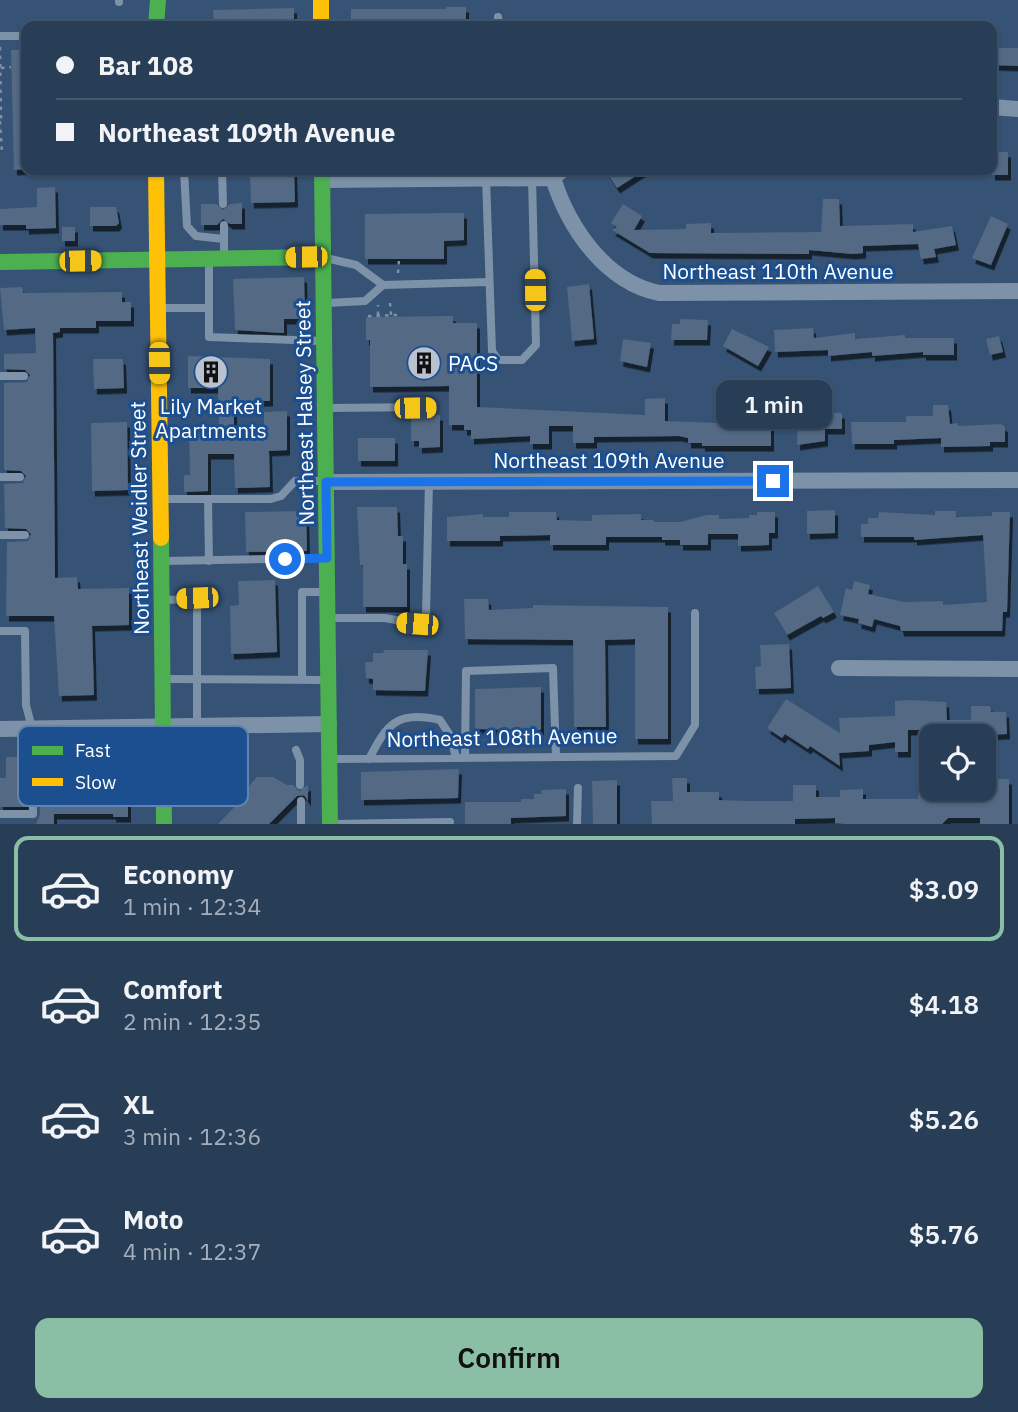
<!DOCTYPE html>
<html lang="en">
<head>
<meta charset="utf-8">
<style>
	:root { --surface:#283e57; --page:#30455d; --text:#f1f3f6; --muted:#a5aeba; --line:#44576d; --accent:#8abfa5 }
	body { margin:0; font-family:"IBM Plex Sans",sans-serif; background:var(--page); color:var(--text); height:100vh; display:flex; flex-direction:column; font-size:26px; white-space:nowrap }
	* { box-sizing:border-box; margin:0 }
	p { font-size:23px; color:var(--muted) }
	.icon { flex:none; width:38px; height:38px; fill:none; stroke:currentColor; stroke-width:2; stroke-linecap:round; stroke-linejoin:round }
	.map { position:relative; height:824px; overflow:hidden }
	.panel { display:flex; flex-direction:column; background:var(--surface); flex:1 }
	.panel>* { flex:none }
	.hud { position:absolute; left:21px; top:21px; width:976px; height:154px; border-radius:14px; box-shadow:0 2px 5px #0004,0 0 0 2px var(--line); display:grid; align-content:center; height:154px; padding:0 35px; background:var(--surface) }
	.buttons { position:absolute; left:919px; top:724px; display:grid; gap:14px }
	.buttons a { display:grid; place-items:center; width:77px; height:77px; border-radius:14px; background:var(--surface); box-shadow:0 2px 5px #0004,0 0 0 2px var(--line); font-size:35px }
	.end { position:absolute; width:32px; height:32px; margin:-16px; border:9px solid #1a73e8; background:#fff; box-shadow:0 0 0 4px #fff }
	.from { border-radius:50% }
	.bubble { position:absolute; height:49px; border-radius:14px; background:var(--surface); box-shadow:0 2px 5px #0004,0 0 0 2px var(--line); font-size:23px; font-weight:600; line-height:49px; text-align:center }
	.car { position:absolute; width:21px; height:42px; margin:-21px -10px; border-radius:9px; box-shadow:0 0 5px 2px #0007; background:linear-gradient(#f5c518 24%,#345 0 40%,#f5c518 0 76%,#345 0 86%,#f5c518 0) }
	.hud b { display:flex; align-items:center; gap:24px; height:66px; font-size:26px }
	.hud b+b { border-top:2px solid var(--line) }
	.hud i { width:18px; height:18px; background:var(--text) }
	ul { padding:12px 0 0; list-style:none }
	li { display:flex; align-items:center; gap:21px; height:105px; margin:0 14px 10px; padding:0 21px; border:4px solid transparent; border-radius:14px }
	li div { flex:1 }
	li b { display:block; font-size:26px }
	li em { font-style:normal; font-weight:600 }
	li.current { border-color:var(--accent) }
	li>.icon { width:63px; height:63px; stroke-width:1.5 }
	.cta { display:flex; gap:14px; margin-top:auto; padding:14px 35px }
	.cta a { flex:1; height:80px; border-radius:14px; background:var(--accent); color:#111; font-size:28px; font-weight:600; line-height:80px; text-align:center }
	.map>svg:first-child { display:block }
	.building { fill:#526984; filter:url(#shadow) }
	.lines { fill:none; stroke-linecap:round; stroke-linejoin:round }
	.path { stroke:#7d92a8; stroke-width:2.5; stroke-dasharray:3.5 5; stroke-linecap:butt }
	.lane { stroke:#7d92a8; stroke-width:8 }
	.street { stroke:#7d92a8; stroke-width:16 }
	.fast { stroke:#4caf50; stroke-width:16 }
	.slow { stroke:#ffc107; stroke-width:16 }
	.route { stroke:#1a73e8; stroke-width:9 }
	.labels { text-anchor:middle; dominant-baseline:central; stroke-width:6; stroke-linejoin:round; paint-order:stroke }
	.street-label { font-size:21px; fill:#fff; stroke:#1b4f8f }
	.poi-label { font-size:21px; fill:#fff; stroke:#1b4f8f; text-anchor:start }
	.key { fill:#1b4f8f; stroke:#5f84b1; stroke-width:2 }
	.key-label { font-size:19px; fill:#fff }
</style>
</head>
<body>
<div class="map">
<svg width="1018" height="824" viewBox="0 0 1018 824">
	<defs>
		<filter id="shadow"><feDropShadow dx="3" dy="5.5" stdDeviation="0" flood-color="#0009"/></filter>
	</defs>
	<rect width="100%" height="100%" fill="#365274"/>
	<path class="building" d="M446 7H466V26H351V9H446Z
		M294 8V26H214L213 10Z
		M992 48H1018V66L992 65Z
		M11 50H26V169L14 170Z
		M992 152H1008V175H992Z
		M254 170H294L295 202 251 203 250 172Z
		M605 170H645L617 188Z
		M55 187 56 228 26 229V225H0V209L37 207V188Z
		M823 199H839L840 226 913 224V232L952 226 956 245 934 249 936 257 921 259 918 244 863 246V253L853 254 809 250V254L650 253 612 230 617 227 611 223 623 204 642 216 634 230 686 229V224L711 223V233L821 232Z
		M242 203V224H230L223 219 217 225H201V204H216L223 210 230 204Z
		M90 207H116L119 223 116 226H90Z
		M447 213H464V240L444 241V259H365V214Z
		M991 216 1008 224 991 265 972 258Z
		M62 227H75V241H62Z
		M304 277 305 319H284V333L235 330 233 279Z
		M589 284 594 339 572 341 567 287Z
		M22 287 23 293 122 292V302H131V321H96V328H60V332L53 333 55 578 77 577 78 589 129 588V625L92 626 94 695 59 696 54 616H6L7 542 28 541 31 534 26 529 5 528 4 484 23 483 26 476 21 471 4 470V383L27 382 30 375 25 370 4 369V354L36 353 35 328 4 330 0 288Z
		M453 316V323H477V407L645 415V399L665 398V421L771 425V446H702V443H688V438L679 436 594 437V443H573V426H549V444H530V436L471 439V430H464V425H449V386L370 387V340H366V317Z
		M680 319 708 320 707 340H671L672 324H680Z
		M813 328 814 338 855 333V339L905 335V338H954V355H923V352L872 356V352L828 356V350L775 352 774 330Z
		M732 329 769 347 758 366 723 346Z
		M999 336 1003 352 990 355 986 339Z
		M623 339 651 343 647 367 620 361Z
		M188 356 270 359V401H234V426L264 425V412L287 411V450L269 451 270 487 235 488 234 454H208V491L184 492V475H190L189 426 219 425 218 388H188Z
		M93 359H123L124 388 94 389Z
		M933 405H948L950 424 958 423V426L1001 424 1005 427V442H990V446L941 447V438L894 440V444H852L851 422H906V416H933Z
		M819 413H842V429H825V441L797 445 798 422H819Z
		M411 415H440V447L419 448V441H411Z
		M127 422 128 490 92 491 91 423Z
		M358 438H395V461H358Z
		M357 507H397L398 536H403V564H407V607H363V565H360Z
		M835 510V533L807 534V511Z
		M306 511 307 551 246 552 245 512Z
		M935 511H956V517L992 516V512H1010L1007 612H1003L1002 631H901L900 626 874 619 872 627 858 623 859 619 840 615 846 588 852 590 854 581 870 585 868 594 904 602 943 601V605L987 602 983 535 914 540V537H861V524H868V518H878L879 512 935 515Z
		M509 512H556L557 520 592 521V515L641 514V520H654V522H680L707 515H719V519L749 518V515H757V512H775V533H769V545L738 546V534H708V545H680V540H662V537H606V545H550V535L500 536V541H447V517L483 514V517H509Z
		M275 580 277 652 231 654 230 606 239 605 238 581Z
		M818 586 834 612 823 618 821 616 787 635 774 613Z
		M464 599H488L489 610 533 608V605L668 607V739H635V639L605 640 606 727H574L573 640 465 639Z
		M789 644 791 688 756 689 755 667 761 666 760 645Z
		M383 650H428L425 691 373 690V679L366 678 365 662H373V653H384Z
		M541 687V730L475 729V689Z
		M786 699 840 733 839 718 895 716V701L911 700 946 702 947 720H971V706H990L991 712H1006L1007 734 932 737V730H908V752H895V742L869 745V751L839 753 840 766 810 746 808 749 785 734 782 738 767 728Z
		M6 757H24L26 807H0V778H6Z
		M39 767H55V778L128 777V817H113V814H54V824H36L40 814Z
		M459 769 458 798 361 800V772Z
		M257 777H273L287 785H293L299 791 308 785V801L304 795 297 796 269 824H218L248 793V787Z
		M672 778H687V792H719V800L748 801H793V785H816V797H840V790L863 789V799H918V790L937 789V795L973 794V789H984V779H1009V824H980V818H948L942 824H844L835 823V818L795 819V824H652L651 801H673Z
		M617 780V824H593L592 781Z
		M566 789V816L511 818V824H465V802H521V799H534V794H542L541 790Z"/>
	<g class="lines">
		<path class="path" d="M0 47 1 120
			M1 68 11 67
			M0 121 2 152
			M398 273 399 259
			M390 303 391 315
			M378 315V305
			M368 316 397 315"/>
		<path class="lane" d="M119 2V0
			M498 17 499 26
			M0 36H26
			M184 170 187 226 196 236 224 239
			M222 170 223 204
			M486 178 492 351 498 360H522L536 345 532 178
			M224 225V257
			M326 258 356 265 383 285 488 282
			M209 260V337L322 341
			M327 303 365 301 383 285
			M163 308H209
			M0 376H24
			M328 408 432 407
			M0 477H20
			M163 499H271L281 496 295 481H320
			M208 499 209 561
			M0 535H25
			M164 561 323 558
			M164 600 197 599V725
			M333 618H385L417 624 426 616 429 481
			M0 631H25L26 705 32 728 33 814H0
			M165 679 324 680
			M302 680V592H322
			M32 750 52 749 66 754 125 755
			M296 750 300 760V785
			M465 758 466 671 553 668 556 757
			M334 759 676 756 695 725V613
			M369 759C387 724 397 710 440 720L451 737 456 758
			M301 801V824
			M333 824 450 822
			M577 824 578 788"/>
		<path class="street" d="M992 107 1018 109
			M553 178C569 229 606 282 659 293L1018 291
			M323 180 553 178 562 170
			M326 482 1018 480
			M839 668 1018 669
			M0 729 329 724"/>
		<path class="fast" d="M156 26 158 0
			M322 170 330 824
			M0 262 323 257
			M161 538 164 824"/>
		<path class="slow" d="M321 0V26
			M156 170 161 538"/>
	</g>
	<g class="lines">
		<path class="route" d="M285 559 327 558 326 482 773 481"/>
	</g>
	<defs>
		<g id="building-disc" transform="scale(1.75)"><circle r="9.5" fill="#b9c2ce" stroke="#1b4f8f"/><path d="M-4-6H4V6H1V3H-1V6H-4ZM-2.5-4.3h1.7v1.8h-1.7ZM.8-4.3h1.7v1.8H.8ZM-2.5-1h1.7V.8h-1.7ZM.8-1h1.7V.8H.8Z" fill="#111"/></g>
	</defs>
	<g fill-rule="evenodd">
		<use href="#building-disc" x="424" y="363"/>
		<use href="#building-disc" x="211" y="372"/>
	</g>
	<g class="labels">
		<g class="street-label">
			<text x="778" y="271">Northeast 110th Avenue</text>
			<text transform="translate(304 413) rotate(-91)">Northeast Halsey Street</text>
			<text x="609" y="460">Northeast 109th Avenue</text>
			<text transform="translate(139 518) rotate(-91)">Northeast Weidler Street</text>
			<text transform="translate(502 737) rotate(-1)">Northeast 108th Avenue</text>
		</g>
		<g class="poi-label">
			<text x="448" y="363">PACS</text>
			<text x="211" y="406" text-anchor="middle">Lily Market<tspan x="211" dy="24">Apartments</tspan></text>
		</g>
	</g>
	<rect x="18" y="726" width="230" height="80" rx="10" class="key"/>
	<rect x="32" y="746" width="31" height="9" fill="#4caf50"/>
	<rect x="32" y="778" width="31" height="8" fill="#ffc107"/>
	<g class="key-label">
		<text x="75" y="757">Fast</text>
		<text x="75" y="789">Slow</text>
	</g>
</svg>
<div class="buttons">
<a><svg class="icon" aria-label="locate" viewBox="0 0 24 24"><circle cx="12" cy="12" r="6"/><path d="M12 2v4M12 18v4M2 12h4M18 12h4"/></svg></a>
</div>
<i class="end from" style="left:285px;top:559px"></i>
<i class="end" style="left:773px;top:481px"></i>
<div class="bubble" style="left:716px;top:380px;width:116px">1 min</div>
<i class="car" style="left:306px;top:257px;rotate:269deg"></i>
<i class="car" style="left:80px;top:261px;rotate:89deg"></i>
<i class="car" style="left:535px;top:290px;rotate:359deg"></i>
<i class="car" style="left:159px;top:363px;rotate:179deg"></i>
<i class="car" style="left:415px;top:408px;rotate:89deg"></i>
<i class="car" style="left:197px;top:598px;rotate:268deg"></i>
<i class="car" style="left:417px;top:624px;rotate:275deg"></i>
<div class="hud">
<b><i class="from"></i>Bar 108</b>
<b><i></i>Northeast 109th Avenue</b>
</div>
</div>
<section class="panel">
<ul>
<li class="current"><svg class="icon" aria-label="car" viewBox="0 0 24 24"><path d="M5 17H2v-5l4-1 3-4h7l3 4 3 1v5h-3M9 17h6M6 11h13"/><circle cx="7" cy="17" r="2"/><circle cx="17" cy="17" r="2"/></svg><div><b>Economy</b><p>1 min · 12:34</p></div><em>$3.09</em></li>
<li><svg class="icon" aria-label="car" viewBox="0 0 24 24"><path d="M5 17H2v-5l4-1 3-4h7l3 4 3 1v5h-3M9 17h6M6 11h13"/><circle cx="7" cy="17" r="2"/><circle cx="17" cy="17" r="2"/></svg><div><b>Comfort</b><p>2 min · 12:35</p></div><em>$4.18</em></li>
<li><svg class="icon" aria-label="car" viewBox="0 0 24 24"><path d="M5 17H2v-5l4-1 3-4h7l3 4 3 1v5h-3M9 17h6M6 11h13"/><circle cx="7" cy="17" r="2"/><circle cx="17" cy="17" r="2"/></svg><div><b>XL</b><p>3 min · 12:36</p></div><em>$5.26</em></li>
<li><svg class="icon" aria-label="car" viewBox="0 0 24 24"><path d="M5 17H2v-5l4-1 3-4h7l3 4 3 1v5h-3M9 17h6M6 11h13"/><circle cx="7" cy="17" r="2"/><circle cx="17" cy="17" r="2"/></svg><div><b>Moto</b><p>4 min · 12:37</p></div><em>$5.76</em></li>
</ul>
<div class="cta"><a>Confirm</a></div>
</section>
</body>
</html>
